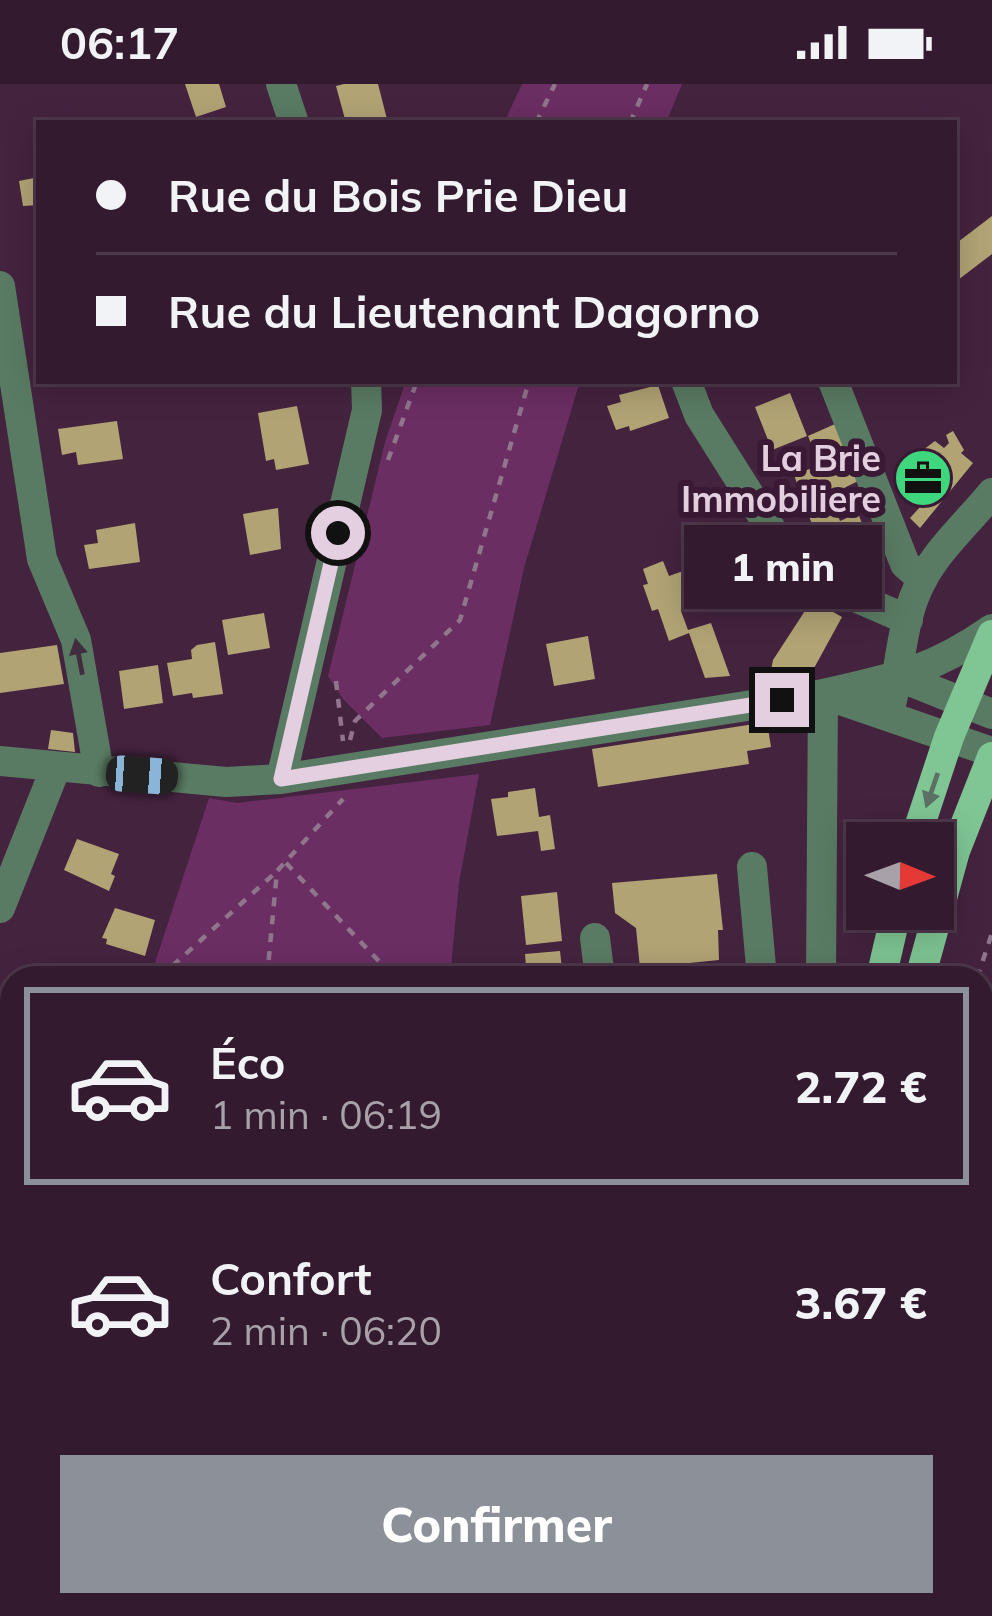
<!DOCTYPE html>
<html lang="fr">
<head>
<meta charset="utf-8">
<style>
	:root { --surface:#331a2f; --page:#3e273b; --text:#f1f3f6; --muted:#a9a1aa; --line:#4e384b; --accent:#8c9099 }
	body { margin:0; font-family:Mulish,sans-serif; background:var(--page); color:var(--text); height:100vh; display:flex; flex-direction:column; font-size:45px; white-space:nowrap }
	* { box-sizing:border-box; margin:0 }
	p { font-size:39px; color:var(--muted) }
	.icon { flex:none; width:66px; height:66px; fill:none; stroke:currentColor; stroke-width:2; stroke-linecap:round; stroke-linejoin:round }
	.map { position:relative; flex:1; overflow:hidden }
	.sheet { position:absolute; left:0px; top:882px; width:993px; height:651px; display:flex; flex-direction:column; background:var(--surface); border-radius:36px 36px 0 0; box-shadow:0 6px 30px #0003,0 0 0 3px var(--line) }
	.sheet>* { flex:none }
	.hud { position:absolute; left:36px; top:36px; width:921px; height:264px; border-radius:0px; box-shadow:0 6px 30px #0003,0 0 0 3px var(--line); display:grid; align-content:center; height:264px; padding:0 60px; background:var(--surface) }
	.needle { width:78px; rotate:91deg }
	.tools { position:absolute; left:846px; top:738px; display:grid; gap:24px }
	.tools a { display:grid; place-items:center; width:108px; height:108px; border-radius:0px; background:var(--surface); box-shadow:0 6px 30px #0003,0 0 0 3px var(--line); font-size:60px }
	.end { position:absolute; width:54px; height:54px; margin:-27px; border:15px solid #e4cfe0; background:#111; box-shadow:0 0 0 6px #111 }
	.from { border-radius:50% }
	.bubble { position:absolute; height:84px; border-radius:0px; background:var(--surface); box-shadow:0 6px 30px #0003,0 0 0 3px var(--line); font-size:39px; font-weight:800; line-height:84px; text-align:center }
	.car { position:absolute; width:36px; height:72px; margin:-36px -18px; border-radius:15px; box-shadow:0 0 9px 3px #0007; background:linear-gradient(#222 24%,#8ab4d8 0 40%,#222 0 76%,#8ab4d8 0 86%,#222 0) }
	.hud b { display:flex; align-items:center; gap:42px; height:114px; font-size:45px }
	.hud b+b { border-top:3px solid var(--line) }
	.hud i { width:30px; height:30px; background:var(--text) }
	ul { padding:21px 0 0; list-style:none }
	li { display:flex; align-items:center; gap:36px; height:198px; margin:0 24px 18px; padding:0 36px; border:6px solid transparent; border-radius:0px }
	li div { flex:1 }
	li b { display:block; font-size:45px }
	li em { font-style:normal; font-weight:800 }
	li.selected { border-color:var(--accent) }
	li>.icon { width:108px; height:108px; stroke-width:1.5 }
	.cta { display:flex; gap:24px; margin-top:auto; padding:24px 60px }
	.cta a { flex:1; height:138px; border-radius:0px; background:var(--accent); color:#fff; font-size:48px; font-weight:800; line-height:138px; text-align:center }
	.status { display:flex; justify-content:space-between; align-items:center; height:84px; padding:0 60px; background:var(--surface); direction:ltr }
	.status svg { height:33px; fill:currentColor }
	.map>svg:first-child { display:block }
	.green { fill:#6b2e63 }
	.building { fill:#b1a374 }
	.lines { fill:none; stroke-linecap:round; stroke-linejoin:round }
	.path { stroke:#90758c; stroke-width:4.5; stroke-dasharray:9 9; stroke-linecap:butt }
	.minor { stroke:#5a7b63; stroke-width:30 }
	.major { stroke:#7fc694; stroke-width:30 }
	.oneway { fill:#402d3d }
	.oneway2 { fill:#5c7064 }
	.route { stroke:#e4cfe0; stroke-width:15 }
	.labels { text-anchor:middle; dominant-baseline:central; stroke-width:12; stroke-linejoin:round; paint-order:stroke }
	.poi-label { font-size:36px; font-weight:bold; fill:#e4cfe0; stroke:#391934; text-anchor:end }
</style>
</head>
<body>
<div class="status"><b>06:17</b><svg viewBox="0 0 49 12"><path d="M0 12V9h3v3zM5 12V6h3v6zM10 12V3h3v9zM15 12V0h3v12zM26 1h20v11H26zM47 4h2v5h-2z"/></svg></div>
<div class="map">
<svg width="992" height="1532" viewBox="0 0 992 1532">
	<rect width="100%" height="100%" fill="#44233f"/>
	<path class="green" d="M522 0H682L666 39H504Z
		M406 297H580L524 484 490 641 382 654 343 615 328 592 385 358Z
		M479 690 459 799 450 894H150L209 714 237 719Z
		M12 1076V1276L0 1275V1109Z
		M157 1521H492V1532H152Z"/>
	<path class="building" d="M185 0H219L226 23 196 33Z
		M344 0H378L388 39H346L336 2Z
		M39 93V121L23 122 19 97Z
		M992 132V170L954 199V161Z
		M658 301 669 334 630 347 629 342 616 346 607 322 621 318 619 311Z
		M790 309 807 352 772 366 755 323Z
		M297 322 309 380 276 386 274 375 266 377 258 329Z
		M117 337 123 375 78 381 76 368 62 371 58 345Z
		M835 340 862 395 830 411 840 437 858 429 871 463 827 481 794 391 820 381 808 352Z
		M953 347 964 366 961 369 973 379 920 444 910 434 920 423 910 408 932 379 923 366 935 357 944 364 949 359 946 351Z
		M278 424 281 465 250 471 243 430Z
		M135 439 140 478 89 485 84 461 98 459 96 446Z
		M706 471 708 478 720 474 732 509 681 527 688 546 711 539 730 592 705 594 689 549 669 557 658 525 652 527 643 501 648 500 643 485 663 477 669 492 700 481 698 473Z
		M812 516 842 533 807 597 768 601 773 576Z
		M264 529 270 564 228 571 222 536Z
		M588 552 595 595 554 602 546 560Z
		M215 558 223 610 193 614 192 609 173 612 167 579 192 575 191 566 197 561Z
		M57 561 64 600 0 609V569Z
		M158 581 163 619 124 625 119 587Z
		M767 638 771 663 747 667 749 680 598 703 592 665Z
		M51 646 73 649 75 668 48 665Z
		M535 704 539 733 550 731 555 765 541 767 538 747 497 752 491 715 508 713V708Z
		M77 755 119 770 111 790 115 792 109 807 64 786Z
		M717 790 723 846H718L719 876 640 884 636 844 615 829 612 799Z
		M557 808 562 857 526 861 521 812Z
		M115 824 155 836 145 872 106 860 107 855 102 854Z
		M560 867 563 894H527L525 870Z
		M0 993 12 997V1031L0 1027Z
		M992 1021V1065L981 1067V1023Z
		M992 1153V1209L981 1211V1155Z
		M0 1504 12 1508V1521H54L85 1532H0Z
		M704 1521H753V1532H704Z"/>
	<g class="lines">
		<path class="path" d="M536 39 555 0
			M630 39 647 0
			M388 376 417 297
			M336 597 343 657
			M350 656 355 637 460 536 529 297
			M286 779 391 890 390 894
			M159 894 275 789
			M267 894 277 787 343 715
			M977 894 992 849
			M373 1521 374 1532
			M233 1532 235 1521
			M302 1532H327
			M493 1532 494 1521"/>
		<path class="minor" d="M281 0 294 39
			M0 202 42 475 76 556 99 688
			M686 297 699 331 798 488 908 536
			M833 297 905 480 922 495
			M900 593 992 630
			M823 610 992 668
			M888 632C901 589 900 536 922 496 938 465 970 436 992 409
			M0 677 226 698 281 695 823 610C894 594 932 587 992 545
			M281 695 367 326 366 297
			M752 783 762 894
			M0 824 56 683
			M595 854 600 894
			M821 894 823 610
			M0 1402 12 1366
			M0 1485 12 1489
			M107 1521 124 1526
			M828 1521V1532"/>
		<path class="major" d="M914 759 949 653 992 551
			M881 894 897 825
			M920 894 955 767 992 673
			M866 1521V1532
			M899 1521V1532"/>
	</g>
	<defs><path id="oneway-solid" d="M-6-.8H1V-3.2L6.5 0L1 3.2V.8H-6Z" transform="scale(3)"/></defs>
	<use class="oneway" href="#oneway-solid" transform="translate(79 573) rotate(-101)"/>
	<use class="oneway2" href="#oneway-solid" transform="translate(932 706) rotate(109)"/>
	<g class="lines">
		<path class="route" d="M338 449 281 695 782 616"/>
	</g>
	<defs>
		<g id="office-disc" transform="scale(3)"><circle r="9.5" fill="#3ed77d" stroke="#391934"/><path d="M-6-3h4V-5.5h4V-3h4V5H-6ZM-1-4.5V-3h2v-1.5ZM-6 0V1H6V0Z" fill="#111"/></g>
	</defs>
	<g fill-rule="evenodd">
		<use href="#office-disc" x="923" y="394"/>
	</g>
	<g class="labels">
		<g class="poi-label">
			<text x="881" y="373">La Brie<tspan x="881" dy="41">Immobiliere</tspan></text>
		</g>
	</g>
</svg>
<div class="tools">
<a><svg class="needle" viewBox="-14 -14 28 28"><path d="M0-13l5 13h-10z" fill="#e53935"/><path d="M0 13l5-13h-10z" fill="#a9a1aa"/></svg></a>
</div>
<i class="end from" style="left:338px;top:449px"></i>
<i class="end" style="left:782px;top:616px"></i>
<div class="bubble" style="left:684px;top:441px;width:198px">1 min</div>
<i class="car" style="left:142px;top:691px;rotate:94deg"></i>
<div class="hud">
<b><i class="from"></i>Rue du Bois Prie Dieu</b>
<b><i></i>Rue du Lieutenant Dagorno</b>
</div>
<section class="sheet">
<ul>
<li class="selected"><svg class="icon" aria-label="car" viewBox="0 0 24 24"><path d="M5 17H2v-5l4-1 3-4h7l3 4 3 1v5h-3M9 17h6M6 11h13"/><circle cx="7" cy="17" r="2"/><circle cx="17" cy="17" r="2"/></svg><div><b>Éco</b><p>1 min · 06:19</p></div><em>2.72 €</em></li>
<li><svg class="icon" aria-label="car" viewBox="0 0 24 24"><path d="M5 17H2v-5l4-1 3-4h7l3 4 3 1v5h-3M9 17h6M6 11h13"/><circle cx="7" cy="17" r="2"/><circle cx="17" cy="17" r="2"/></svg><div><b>Confort</b><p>2 min · 06:20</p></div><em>3.67 €</em></li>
</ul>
<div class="cta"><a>Confirmer</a></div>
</section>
</div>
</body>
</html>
